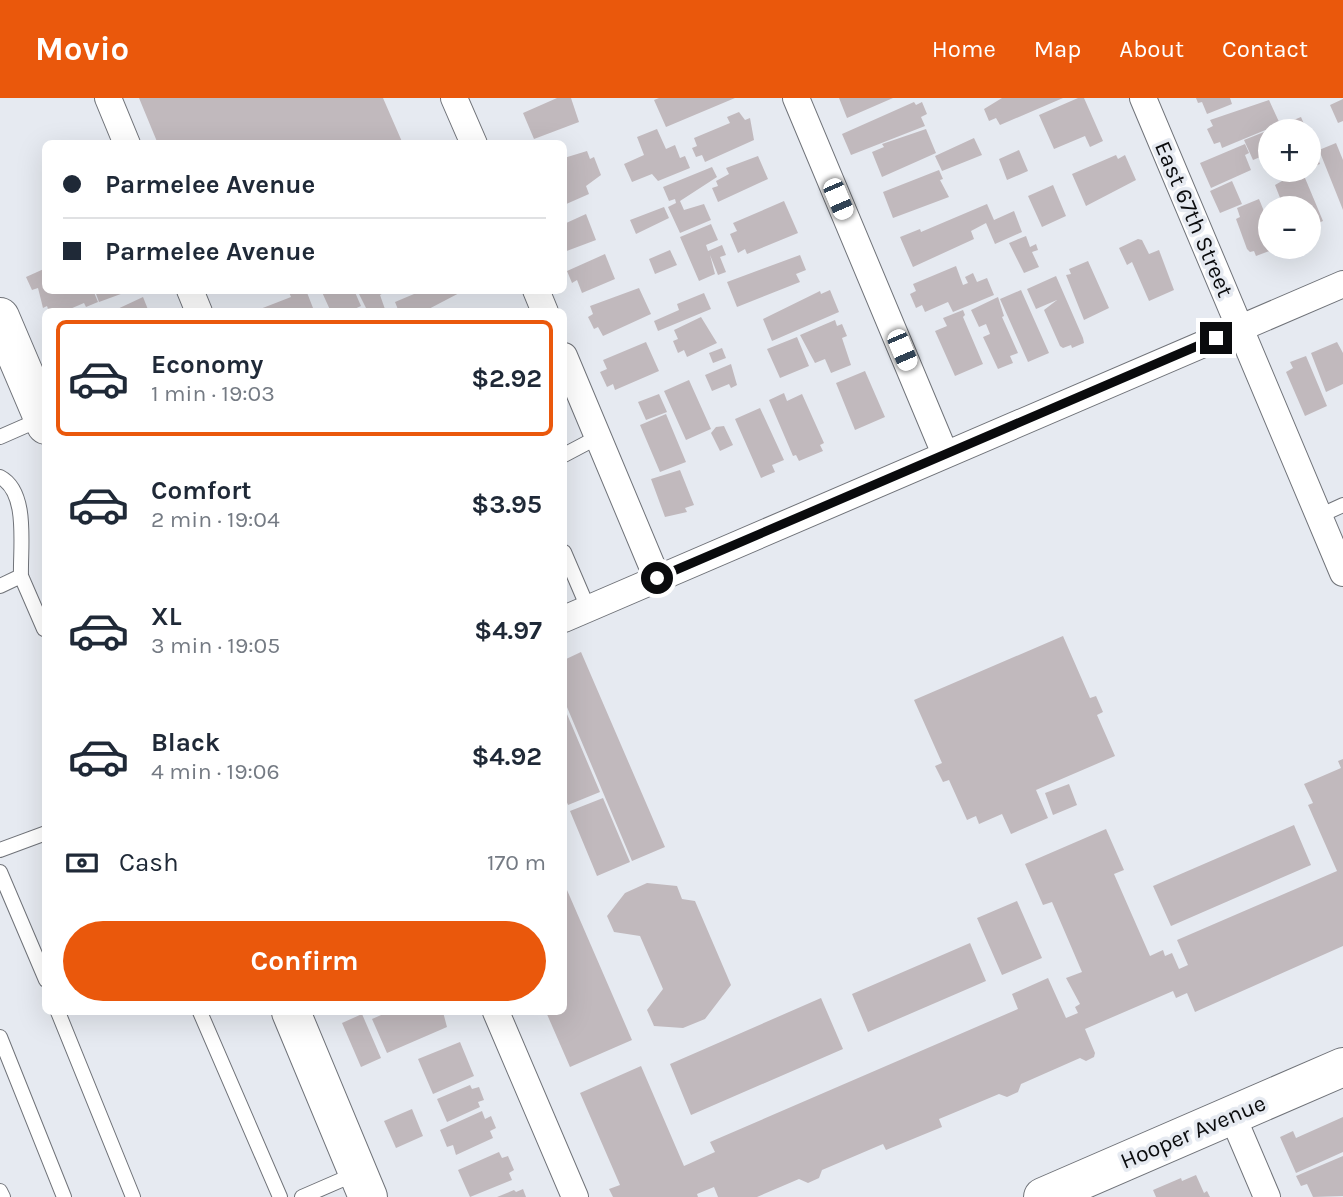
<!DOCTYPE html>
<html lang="en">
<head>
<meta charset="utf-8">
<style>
	:root { --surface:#fff; --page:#f2f2f3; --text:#1f2937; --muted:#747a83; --line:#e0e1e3; --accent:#ea580c }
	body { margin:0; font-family:Karla,sans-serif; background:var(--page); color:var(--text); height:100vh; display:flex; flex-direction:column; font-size:26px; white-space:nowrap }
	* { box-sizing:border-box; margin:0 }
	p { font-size:23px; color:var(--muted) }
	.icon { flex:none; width:38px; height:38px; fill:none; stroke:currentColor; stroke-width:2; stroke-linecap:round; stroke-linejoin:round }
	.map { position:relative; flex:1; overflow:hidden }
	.side { position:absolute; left:42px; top:210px; width:525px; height:707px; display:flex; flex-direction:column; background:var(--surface); border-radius:10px; box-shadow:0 7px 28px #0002 }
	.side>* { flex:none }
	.top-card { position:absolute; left:42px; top:42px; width:525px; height:154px; border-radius:10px; box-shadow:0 7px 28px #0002; display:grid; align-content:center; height:154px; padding:0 21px; background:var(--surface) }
	.tools { position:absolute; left:1258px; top:21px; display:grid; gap:14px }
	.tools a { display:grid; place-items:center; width:63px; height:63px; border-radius:50%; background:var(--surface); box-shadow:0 7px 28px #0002; font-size:35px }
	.end { position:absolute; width:32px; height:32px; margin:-16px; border:9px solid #0a0b0d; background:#fff; box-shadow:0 0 0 4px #fff }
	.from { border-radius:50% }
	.car { position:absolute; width:21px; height:42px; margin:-21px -10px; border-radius:9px; box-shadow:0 0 5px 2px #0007; background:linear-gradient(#fff 24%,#345 0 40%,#fff 0 76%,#345 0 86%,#fff 0) }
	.top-card b { display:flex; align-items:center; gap:24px; height:66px; font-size:26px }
	.top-card b+b { border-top:2px solid var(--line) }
	.top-card i { width:18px; height:18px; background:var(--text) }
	ul { padding:12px 0 0; list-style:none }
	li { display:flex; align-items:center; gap:21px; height:116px; margin:0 14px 10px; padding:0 7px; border:4px solid transparent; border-radius:10px }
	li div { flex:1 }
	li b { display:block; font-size:26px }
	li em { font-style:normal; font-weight:700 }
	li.active { border-color:var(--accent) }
	li>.icon { width:63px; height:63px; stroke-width:1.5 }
	.pay { display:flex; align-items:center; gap:18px; height:77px; padding:0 21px; font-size:26px }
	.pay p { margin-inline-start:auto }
	.button { display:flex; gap:14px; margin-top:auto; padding:14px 21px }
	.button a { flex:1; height:80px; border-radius:42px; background:var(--accent); color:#fff; font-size:28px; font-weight:700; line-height:80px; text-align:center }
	header { display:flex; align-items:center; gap:42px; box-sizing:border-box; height:98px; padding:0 35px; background:var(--accent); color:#fff }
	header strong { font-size:33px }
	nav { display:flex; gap:38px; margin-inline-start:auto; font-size:24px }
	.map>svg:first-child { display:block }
	.building { fill:#c1b9bd }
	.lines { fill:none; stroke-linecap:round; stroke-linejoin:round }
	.lane-casing { stroke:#707379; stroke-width:16 }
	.street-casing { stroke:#707379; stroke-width:28 }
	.secondary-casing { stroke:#707379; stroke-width:40 }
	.lane { stroke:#fff; stroke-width:14 }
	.street { stroke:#fff; stroke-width:26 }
	.secondary { stroke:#fff; stroke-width:38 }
	.route { stroke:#0a0b0d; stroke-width:9 }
	.labels { text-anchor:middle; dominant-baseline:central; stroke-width:7; stroke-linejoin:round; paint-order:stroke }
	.street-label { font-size:23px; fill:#0a0b0d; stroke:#e6eaf1 }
</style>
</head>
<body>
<header>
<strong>Movio</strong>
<nav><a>Home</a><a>Map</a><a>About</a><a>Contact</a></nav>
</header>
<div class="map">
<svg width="1343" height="1099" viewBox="0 0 1343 1099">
	<rect width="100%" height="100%" fill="#e6eaf1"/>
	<path class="building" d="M139 0H383L403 46H158Z
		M557 0H571L579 24 534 41 523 15Z
		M659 0H735L666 29 654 2Z
		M839 0H893L847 20Z
		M1002 0H1063L1000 27 996 20 989 23 984 11Z
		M1078 0H1084L1103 43 1090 49 1085 38 1054 51 1039 17Z
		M1196 0H1230L1232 6 1207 16 1202 4 1198 5Z
		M1343 1V23L1338 25 1330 7Z
		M1269 2 1280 26 1222 50 1220 44 1214 46 1207 31 1213 28 1210 22Z
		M914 4 916 7 922 4 927 16 921 19 925 28 851 57 842 36Z
		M739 14 745 22 750 20 754 42 705 64 702 57 696 59 692 50 697 48 694 40 730 25 727 19Z
		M1301 19 1307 33H1270V55L1253 62 1244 42Z
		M657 31 666 51 675 47 680 60 685 58 690 70 658 83 652 76 632 84 624 66 644 57 637 39Z
		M926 31 936 55 882 79 872 54 884 49 882 46Z
		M1309 38 1320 66 1309 70Z
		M974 40 982 57 942 73 935 58Z
		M1336 45 1343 62V112L1319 52Z
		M1245 46 1249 55 1245 57 1251 72 1211 90 1200 65Z
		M1019 52 1028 73 1007 82 999 61Z
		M587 53 590 61 594 59 601 77 586 88 589 96 564 107V60Z
		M1116 57 1118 61 1125 57 1136 82 1086 108 1072 76Z
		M758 58 768 81 718 104 712 90 718 88 716 83 729 76 726 70Z
		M712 69 717 79 680 103 684 112 704 106 711 122 680 135 668 109 676 105 675 101 669 103 663 89Z
		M939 72 943 81 940 82 949 99 893 120 883 94Z
		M1296 75 1305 80 1323 123 1316 126 1318 131 1309 134V110H1284L1275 87Z
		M1232 83 1242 106 1220 115 1210 93Z
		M1053 87 1066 118 1042 129 1028 98Z
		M1259 101 1270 128V149L1275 151 1256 158 1254 153 1250 154 1247 151 1236 121 1240 119 1237 110Z
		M784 103 798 135 747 156 745 151 738 155 730 136 737 133 733 125Z
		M987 106 994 122 1014 113 1022 134 995 146 986 125 971 133 974 141 913 169 900 139 920 131 921 134Z
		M664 109 669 120 636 136 630 122Z
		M586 116 596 142 564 154V126Z
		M711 126 718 142 706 147 708 153 722 147 726 157 720 159 726 174 718 177 710 157 715 176 699 183 680 139Z
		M1026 138 1030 149 1036 146 1038 152 1032 154 1039 169 1024 175 1009 145Z
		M1138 141 1142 142 1149 156 1159 152 1174 192 1149 203 1132 164 1127 167 1119 150Z
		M670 152 677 167 655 176 649 161Z
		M605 156 615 181 582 195 577 182 572 185 567 173Z
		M800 157 806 172 796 176 800 184 737 209 727 184Z
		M1088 163 1109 210 1084 222 1066 177 1071 176 1069 171Z
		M956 168 963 187 968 185 965 179 973 175 977 184 987 180 994 197 953 214 948 204 925 214 922 207 916 210 910 196 916 193 913 186Z
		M46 170V192H80L81 195 93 192 98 204 86 209 84 205 63 214H49L47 208 43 210 38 190 32 192 26 179Z
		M1056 178 1083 240 1084 245 1072 250 1071 247 1063 250 1060 248 1044 212 1057 202 1036 211 1027 191Z
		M639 190 651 216 603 238 598 229 594 231 588 219 593 216 590 208Z
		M288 192H306L313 210 311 213H255L291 199Z
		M321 192H354L361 208 348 214H331Z
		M357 192H389L380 197 386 214H368Z
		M412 192H465L423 214H399L395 204 414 196Z
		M830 192 839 214 772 243 763 221 820 193 821 196Z
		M1021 192 1049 255 1028 264 1000 201Z
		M95 193H129L99 204Z
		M704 195 711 211 658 233 654 223 679 212 677 206Z
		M143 199 149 214H111Z
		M998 199 1004 218 1002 219 1018 255 1010 258 1013 265 998 271 983 239 990 236 986 226 979 229 971 212Z
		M963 212 965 217 963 219 983 266 955 278 935 233 947 228 943 220Z
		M701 219 717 245 687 259 684 252 678 255 673 243 678 241 674 232Z
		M835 222 837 228 842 226 847 238 842 240 851 267 831 275 825 261 815 265 800 237Z
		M797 239 809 268 780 280 767 251Z
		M646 244 659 273 615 292 613 286 607 289 600 274 607 271 603 262Z
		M1337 244 1343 255V286L1326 294 1311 255Z
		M722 250 726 260 713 265 709 255Z
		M1306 258 1327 308 1305 318 1286 274 1293 270 1290 264Z
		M731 266 737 287 731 290 729 286 712 293 705 277Z
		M865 273 885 319 855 332 836 285Z
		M689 282 711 331 686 342 664 293Z
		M784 295 787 303 802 296 824 345 820 347 823 353 799 363 796 357 793 358 769 302Z
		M659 296 667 314 646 322 638 304Z
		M760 310 784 362 772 367 775 374 761 380 735 321Z
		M666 316 686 364 660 374 640 327Z
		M724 328 733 347 720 353 711 335 716 329Z
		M680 372 694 407 685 410 687 414 665 419 651 381Z
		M1063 538 1090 600 1096 598 1103 614 1097 617 1115 658 1036 692 1048 720 1011 736 1002 716 979 726 976 718 967 722 949 682 943 684 935 668 942 665 914 602Z
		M581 554 665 749 632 763 564 602V562Z
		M564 609 600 694 568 707 564 697Z
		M1343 661V848L1195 914 1187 895 1176 900 1173 893 1085 931 1095 955 1094 959 1086 963 1080 960 1021 986 1018 994 1007 999 999 996 939 1021 942 1029 886 1052 883 1046 822 1072 819 1080 808 1085 799 1081 757 1099H718L714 1089 697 1096 698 1099H613L609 1091 620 1087 580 995 641 968 684 1068 715 1054 710 1044 1018 911 1012 896 1048 880 1066 920 1078 915 1075 909 1080 906 1066 880 1082 874 1052 804 1043 807 1025 766 1106 731 1124 772 1114 776 1150 858 1163 852 1165 858 1172 855 1179 871 1188 867 1177 842 1337 773 1308 707 1313 705 1304 686 1341 670 1338 663Z
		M1069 686 1077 707 1053 717 1045 695Z
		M603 700 630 764 597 778 570 713Z
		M1294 727 1311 767 1171 828 1153 788Z
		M647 785 677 788 682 801 695 803 731 887 705 921 683 930 654 928 647 912 663 891 640 838 614 834 607 818 625 795Z
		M567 792 632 942 570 969 546 914H564V794Z
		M1017 803 1042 860 1002 877 977 820Z
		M970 845 986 883 868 934 852 896Z
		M821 900 843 951 691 1017 670 966Z
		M388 914H443L447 929 387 955 372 921Z
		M362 916 381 960 361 969 342 925Z
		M460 944 474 978 433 996 418 961Z
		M470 987 472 991 479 989 484 1002 478 1004 480 1009 447 1024 437 1001Z
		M412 1011 423 1038 396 1050 384 1023Z
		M482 1013 485 1021 491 1018 496 1030 490 1033 493 1040 456 1057 453 1047 447 1049 440 1032Z
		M1343 1019V1054L1296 1075 1280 1039 1293 1033 1296 1040Z
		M499 1054 502 1060 508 1058 514 1072 509 1075 512 1082 470 1099 458 1072Z
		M1343 1058V1098L1313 1099 1307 1086 1301 1088 1296 1078Z
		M1196 1077 1204 1095 1207 1093 1210 1099H1156L1153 1092 1181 1080 1182 1083Z
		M523 1091 526 1099H497L514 1092 516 1094Z"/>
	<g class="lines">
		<g class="lane-casing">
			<path id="lane" d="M0 339 41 321
				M564 357 598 339
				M0 379C29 394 20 449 21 478
				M1319 418 1343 407
				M564 454 588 510
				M0 488 21 478 44 531
				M0 752 46 735
				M0 774 46 882
				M58 914 133 1099
				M200 914 280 1099
				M0 939 64 1099
				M0 1093 3 1099
				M302 1099 355 1076"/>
		</g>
		<g class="street-casing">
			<path id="street" d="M108 0 127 46
				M454 0 474 46
				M796 0 945 356
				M1143 0 1343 475
				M190 192 199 214
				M536 192 545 214
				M564 258 657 480
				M564 521 1343 186
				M496 914 575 1099
				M1232 1017 1267 1099"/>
		</g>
		<g class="secondary-casing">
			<path id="secondary" d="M0 219 46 327
				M291 914 368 1099
				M1043 1099 1343 969"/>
		</g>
		<use href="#lane" class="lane"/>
		<use href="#street" class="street"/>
		<use href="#secondary" class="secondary"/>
	</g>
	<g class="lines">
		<path class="route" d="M657 480 1216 240"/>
	</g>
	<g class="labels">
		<g class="street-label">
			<text transform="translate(1194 121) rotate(67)">East 67th Street</text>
			<text transform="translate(1193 1034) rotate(-23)">Hooper Avenue</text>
		</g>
	</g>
</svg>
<div class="tools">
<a>+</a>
<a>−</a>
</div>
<i class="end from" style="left:657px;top:480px"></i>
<i class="end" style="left:1216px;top:240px"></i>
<i class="car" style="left:838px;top:101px;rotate:157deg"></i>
<i class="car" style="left:902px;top:252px;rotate:157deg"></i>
<div class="top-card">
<b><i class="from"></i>Parmelee Avenue</b>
<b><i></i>Parmelee Avenue</b>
</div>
<section class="side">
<ul>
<li class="active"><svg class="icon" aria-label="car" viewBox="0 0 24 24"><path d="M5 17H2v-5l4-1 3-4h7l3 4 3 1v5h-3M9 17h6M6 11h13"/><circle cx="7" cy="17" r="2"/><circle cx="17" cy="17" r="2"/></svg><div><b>Economy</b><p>1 min · 19:03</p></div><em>$2.92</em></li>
<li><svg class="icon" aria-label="car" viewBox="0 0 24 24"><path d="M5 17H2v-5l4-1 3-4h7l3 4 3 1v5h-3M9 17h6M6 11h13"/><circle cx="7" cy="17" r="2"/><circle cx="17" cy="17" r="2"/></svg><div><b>Comfort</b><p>2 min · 19:04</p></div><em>$3.95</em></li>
<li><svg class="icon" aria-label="car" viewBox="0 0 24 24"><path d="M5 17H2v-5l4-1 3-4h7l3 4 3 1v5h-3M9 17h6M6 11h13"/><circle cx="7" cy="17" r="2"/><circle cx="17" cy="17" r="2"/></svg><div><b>XL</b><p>3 min · 19:05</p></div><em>$4.97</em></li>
<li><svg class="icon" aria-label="car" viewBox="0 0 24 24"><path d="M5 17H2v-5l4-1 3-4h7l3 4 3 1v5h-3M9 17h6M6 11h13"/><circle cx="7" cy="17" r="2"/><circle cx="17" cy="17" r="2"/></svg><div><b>Black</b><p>4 min · 19:06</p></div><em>$4.92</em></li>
</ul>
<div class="pay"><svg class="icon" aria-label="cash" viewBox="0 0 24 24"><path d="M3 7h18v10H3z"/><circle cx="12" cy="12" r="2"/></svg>Cash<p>170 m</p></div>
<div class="button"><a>Confirm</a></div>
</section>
</div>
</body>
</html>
